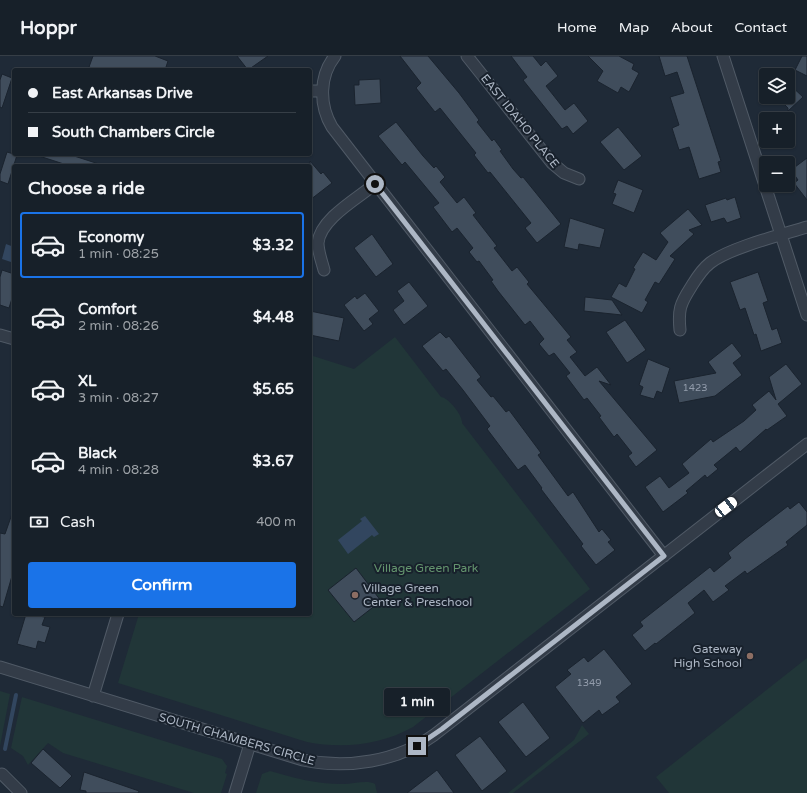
<!DOCTYPE html>
<html lang="en">
<head>
<meta charset="utf-8">
<style>
	:root { --surface:#172029; --page:#202831; --text:#f1f3f6; --muted:#9ea3a8; --line:#363e46; --accent:#1a73e8 }
	body { margin:0; font-family:"Varela Round",sans-serif; background:var(--page); color:var(--text); height:100vh; display:flex; flex-direction:column; font-size:15px; white-space:nowrap }
	* { box-sizing:border-box; margin:0 }
	p { font-size:13px; color:var(--muted) }
	.icon { flex:none; width:22px; height:22px; fill:none; stroke:currentColor; stroke-width:2; stroke-linecap:round; stroke-linejoin:round }
	.map { position:relative; flex:1; overflow:hidden }
	.panel { position:absolute; left:12px; top:108px; width:300px; height:452px; display:flex; flex-direction:column; background:var(--surface); border-radius:4px; box-shadow:0 1px 3px #0004,0 0 0 1px var(--line) }
	.panel>* { flex:none }
	.banner { position:absolute; left:12px; top:12px; width:300px; height:88px; border-radius:4px; box-shadow:0 1px 3px #0004,0 0 0 1px var(--line); display:grid; align-content:center; height:88px; padding:0 16px; background:var(--surface) }
	.buttons { position:absolute; left:759px; top:12px; display:grid; gap:8px }
	.buttons a { display:grid; place-items:center; width:36px; height:36px; border-radius:4px; background:var(--surface); box-shadow:0 1px 3px #0004,0 0 0 1px var(--line); font-size:20px }
	.end { position:absolute; width:18px; height:18px; margin:-9px; border:5px solid #adb7c5; background:#111; box-shadow:0 0 0 2px #111 }
	.from { border-radius:50% }
	.bubble { position:absolute; height:28px; border-radius:4px; background:var(--surface); box-shadow:0 1px 3px #0004,0 0 0 1px var(--line); font-size:13px; font-weight:700; line-height:28px; text-align:center }
	.car { position:absolute; width:12px; height:24px; margin:-12px -6px; border-radius:5px; box-shadow:0 0 3px 1px #0007; background:linear-gradient(#fff 24%,#345 0 40%,#fff 0 76%,#345 0 86%,#fff 0) }
	.banner b { display:flex; align-items:center; gap:14px; height:38px; font-size:15px }
	.banner b+b { border-top:1px solid var(--line) }
	.banner i { width:10px; height:10px; background:var(--text) }
	ul { padding:0; list-style:none }
	li { display:flex; align-items:center; gap:12px; height:66px; margin:0 8px 6px; padding:0 8px; border:2px solid transparent; border-radius:4px }
	li div { flex:1 }
	li b { display:block; font-size:15px }
	li em { font-style:normal; font-weight:700 }
	li.active { border-color:var(--accent) }
	li>.icon { width:36px; height:36px; stroke-width:1.5 }
	h2 { padding:0 16px; font-size:18px; line-height:48px }
	.pay { display:flex; align-items:center; gap:10px; height:44px; padding:0 16px; font-size:15px }
	.pay p { margin-inline-start:auto }
	.primary-button { display:flex; gap:8px; margin-top:auto; padding:8px 16px }
	.primary-button a { flex:1; height:46px; border-radius:4px; background:var(--accent); color:#fff; font-size:16px; font-weight:700; line-height:46px; text-align:center }
	header { display:flex; align-items:center; gap:24px; box-sizing:border-box; height:56px; padding:0 20px; background:var(--surface); border-bottom:1px solid var(--line) }
	header strong { font-size:19px }
	nav { display:flex; gap:22px; margin-inline-start:auto; font-size:14px }
	.map>svg:first-child { display:block }
	.green { fill:#213638 }
	.water { fill:#32465f }
	.lines { fill:none; stroke-linecap:round; stroke-linejoin:round }
	.stream { stroke:#32465f; stroke-width:4 }
	.building { fill:#404d5c; stroke:#1a232e }
	.street-casing { stroke:#505a66; stroke-width:13 }
	.street { stroke:#333c48; stroke-width:11 }
	.route { stroke:#adb7c5; stroke-width:5 }
	.education-dot { fill:#8d6e63; stroke:#18212c; stroke-width:1.5 }
	.labels { text-anchor:middle; dominant-baseline:central; stroke-width:4; stroke-linejoin:round; paint-order:stroke }
	.number-label { font-size:10px; fill:#929cab }
	.street-label { font-size:12px; fill:#adb7c5; stroke:#18212c }
	.park-label { font-size:12px; fill:#64956e; stroke:#18212c }
	.poi-label { font-size:12px; fill:#adb7c5; stroke:#18212c; text-anchor:start }
</style>
</head>
<body>
<header>
<strong>Hoppr</strong>
<nav><a>Home</a><a>Map</a><a>About</a><a>Contact</a></nav>
</header>
<div class="map">
<svg width="807" height="737" viewBox="0 0 807 737">
	<rect width="100%" height="100%" fill="#1f2a37"/>
	<path class="green" d="M395 281 441 341C449 342 463 360 462 367L590 533 413 671C381 689 343 693 307 686L118 627 139 558H310V299L354 313Z
		M807 602V737H669L656 721Z
		M0 635 10 638 0 690Z
		M22 641 222 703 227 710 225 717 227 718 221 737H194L63 697 48 687 28 709 23 700 11 692Z
		M582 669 589 678 513 737H508L574 684Z
		M270 715C294 722 317 728 341 728 351 729 366 723 375 728L377 737H256L262 718Z"/>
	<path class="water" d="M6 188 14 191V207L2 203Z
		M365 460 379 478 374 481 372 479 348 498 338 484 362 465 360 463Z"/>
	<g class="lines">
		<path class="stream" d="M5 693 16 639"/>
	</g>
	<path class="building" d="M93 0H155L168 5 165 14H99L89 11Z
		M237 0H268L248 14Z
		M400 0H428L459 37 479 64 477 66 492 85 494 83 502 94 500 95 513 113 521 122 523 121 561 168 537 187 525 172 531 167 490 116 488 117 474 99 476 97 440 52 435 56 416 32 421 27Z
		M511 0H533L541 10 546 5 558 20 546 30 565 54 574 47 588 65 573 78 567 70 562 73 523 24 527 21Z
		M588 0H619L634 8 632 13 639 17 629 36 621 31 618 37 597 25 603 15Z
		M659 0H687L721 105 718 106 721 116 699 123 689 91 679 94 672 72 679 69 670 41 684 37 677 16 665 20Z
		M802 0H807V20L795 14Z
		M2 18 12 22 2 52 0 51V24Z
		M380 23 381 47 355 49 354 29H359V24Z
		M788 27 803 41 788 55V52L777 41H788Z
		M396 66 423 100 434 112 436 110 445 121 440 126 457 147 464 141 476 157 473 159 497 190 494 192 512 215 517 211 529 226 527 228 571 281 567 284 577 296 570 301 585 320 597 311 611 329 599 325 657 394 636 411 628 400 632 397 617 378 614 381 599 361 601 360 587 342 584 344 566 320 570 317 554 297 549 300 539 288 544 283 530 265 525 269 498 235 491 225 493 224 479 205 477 206 469 196 473 192 457 172 452 176 433 151 439 147 405 106 402 109 378 80Z
		M618 71 642 100 624 114 600 86Z
		M7 96 17 99 8 128 0 125V118Z
		M40 98H68L99 108 98 110H70L39 100Z
		M807 102V144L794 127 798 124 791 114Z
		M310 105 321 118 323 116 332 127 310 144Z
		M618 124 643 134 634 157 612 148 616 138 613 137Z
		M735 141 741 162 727 167 724 162 711 166 705 149 726 142 727 144Z
		M688 153 702 169 689 174 694 178 670 200 675 203 659 228 655 226 645 244 648 246 642 257 611 241 619 227 626 231 635 213 633 212 643 196 656 204 668 186 660 177Z
		M570 162 605 173 600 192 579 188 578 194 564 191Z
		M372 178 393 208 376 221 354 192Z
		M2 214 14 218V236L9 252 0 249V221Z
		M758 216 768 245 763 247 772 274 777 272 782 287 761 295 756 278 754 279 745 252 740 254 730 226Z
		M409 226 428 250 404 269 393 254 404 245 397 235Z
		M365 237 379 255 369 263 373 268 364 275 344 249 355 240 357 243Z
		M585 241 612 244 622 259 584 255Z
		M310 255 344 262 339 285 310 279Z
		M625 264 646 294 627 307 606 276Z
		M440 276 446 282 449 280 481 321 477 324 491 341 493 340 506 356 509 354 541 397 538 399 568 440 573 436 599 476 602 473 611 484 608 486 615 494 596 509 581 490 583 488 541 433 542 432 525 409 518 414 487 373 490 370 463 334 446 313 443 315 422 290Z
		M732 287 742 300 733 307 742 319 715 340 679 347 674 325 716 317 708 306Z
		M648 303 670 312 662 337 657 335 654 343 640 339 643 331 639 329Z
		M786 308 802 328 778 348 787 360 767 374 766 373 740 396 736 391 714 409 718 413 707 422 705 419 686 435 688 437 663 456 645 431 660 420 669 432 689 417 682 408 711 383 713 386 744 365 756 354 752 349 769 335 776 344 769 321Z
		M799 446 807 456V469L786 486 788 489 747 518 745 515 725 530 729 534 713 546 704 534 688 547 695 557 656 588 655 587 645 595 632 579 643 570 640 566 710 511 714 516 731 502 728 497 745 483 788 450 790 453Z
		M12 458H14V513L3 551 0 550V477L5 478Z
		M356 512 381 545 354 566 328 534Z
		M26 558 45 561 42 569 50 571 45 587 38 585 36 593 17 588Z
		M604 593 632 628 616 641 620 646 602 659 599 654 583 667 555 631 571 618 567 614 584 601 588 606Z
		M523 646 550 682 526 701 498 666Z
		M480 680 507 715 482 735 455 699Z
		M43 693 72 720 60 732 31 707Z
		M437 714 454 737H407Z
		M84 716 139 735 138 737H86V735L80 734Z"/>
	<g class="lines">
		<g class="street-casing">
			<path id="street" d="M335 0C319 20 319 49 332 71L664 500
				M467 0 552 107 564 117 579 123
				M723 0 807 259
				M310 35H322
				M324 214C322 206 318 196 318 187 320 163 358 142 375 128
				M680 274C678 254 680 248 691 231 696 223 701 214 710 207 729 192 781 179 807 171
				M0 279 14 283
				M0 611 303 704C347 713 397 706 434 679L807 388
				M93 640 118 558
				M2 718 21 737
				M235 737 250 688"/>
		</g>
		<use href="#street" class="street"/>
	</g>
	<g class="lines">
		<path class="route" d="M375 128 664 500 442 673 417 690"/>
	</g>
	<g class="education-dot">
		<circle cx="355" cy="539" r="4"/>
		<circle cx="750" cy="600" r="4"/>
	</g>
	<g class="labels">
		<g class="number-label">
			<text x="695" y="332">1423</text>
			<text x="589" y="627">1349</text>
		</g>
		<g class="street-label">
			<text transform="translate(520 65) rotate(51)">EAST IDAHO PLACE</text>
			<text transform="translate(237 683) rotate(16)">SOUTH CHAMBERS CIRCLE</text>
		</g>
		<g class="park-label">
			<text x="426" y="512">Village Green Park</text>
		</g>
		<g class="poi-label">
			<text x="363" y="532">Village Green<tspan x="363" dy="14">Center &amp; Preschool</tspan></text>
			<text x="742" y="593" text-anchor="end">Gateway<tspan x="742" dy="14">High School</tspan></text>
		</g>
	</g>
</svg>
<div class="buttons">
<a><svg class="icon" aria-label="layers" viewBox="0 0 24 24"><path d="M12 4l9 5-9 5-9-5zM3 14l9 5 9-5"/></svg></a>
<a>+</a>
<a>−</a>
</div>
<i class="end from" style="left:375px;top:128px"></i>
<i class="end" style="left:417px;top:690px"></i>
<div class="bubble" style="left:384px;top:632px;width:66px">1 min</div>
<i class="car" style="left:726px;top:451px;rotate:52deg"></i>
<div class="banner">
<b><i class="from"></i>East Arkansas Drive</b>
<b><i></i>South Chambers Circle</b>
</div>
<section class="panel">
<h2>Choose a ride</h2>
<ul>
<li class="active"><svg class="icon" aria-label="car" viewBox="0 0 24 24"><path d="M5 17H2v-5l4-1 3-4h7l3 4 3 1v5h-3M9 17h6M6 11h13"/><circle cx="7" cy="17" r="2"/><circle cx="17" cy="17" r="2"/></svg><div><b>Economy</b><p>1 min · 08:25</p></div><em>$3.32</em></li>
<li><svg class="icon" aria-label="car" viewBox="0 0 24 24"><path d="M5 17H2v-5l4-1 3-4h7l3 4 3 1v5h-3M9 17h6M6 11h13"/><circle cx="7" cy="17" r="2"/><circle cx="17" cy="17" r="2"/></svg><div><b>Comfort</b><p>2 min · 08:26</p></div><em>$4.48</em></li>
<li><svg class="icon" aria-label="car" viewBox="0 0 24 24"><path d="M5 17H2v-5l4-1 3-4h7l3 4 3 1v5h-3M9 17h6M6 11h13"/><circle cx="7" cy="17" r="2"/><circle cx="17" cy="17" r="2"/></svg><div><b>XL</b><p>3 min · 08:27</p></div><em>$5.65</em></li>
<li><svg class="icon" aria-label="car" viewBox="0 0 24 24"><path d="M5 17H2v-5l4-1 3-4h7l3 4 3 1v5h-3M9 17h6M6 11h13"/><circle cx="7" cy="17" r="2"/><circle cx="17" cy="17" r="2"/></svg><div><b>Black</b><p>4 min · 08:28</p></div><em>$3.67</em></li>
</ul>
<div class="pay"><svg class="icon" aria-label="cash" viewBox="0 0 24 24"><path d="M3 7h18v10H3z"/><circle cx="12" cy="12" r="2"/></svg>Cash<p>400 m</p></div>
<div class="primary-button"><a>Confirm</a></div>
</section>
</div>
</body>
</html>
